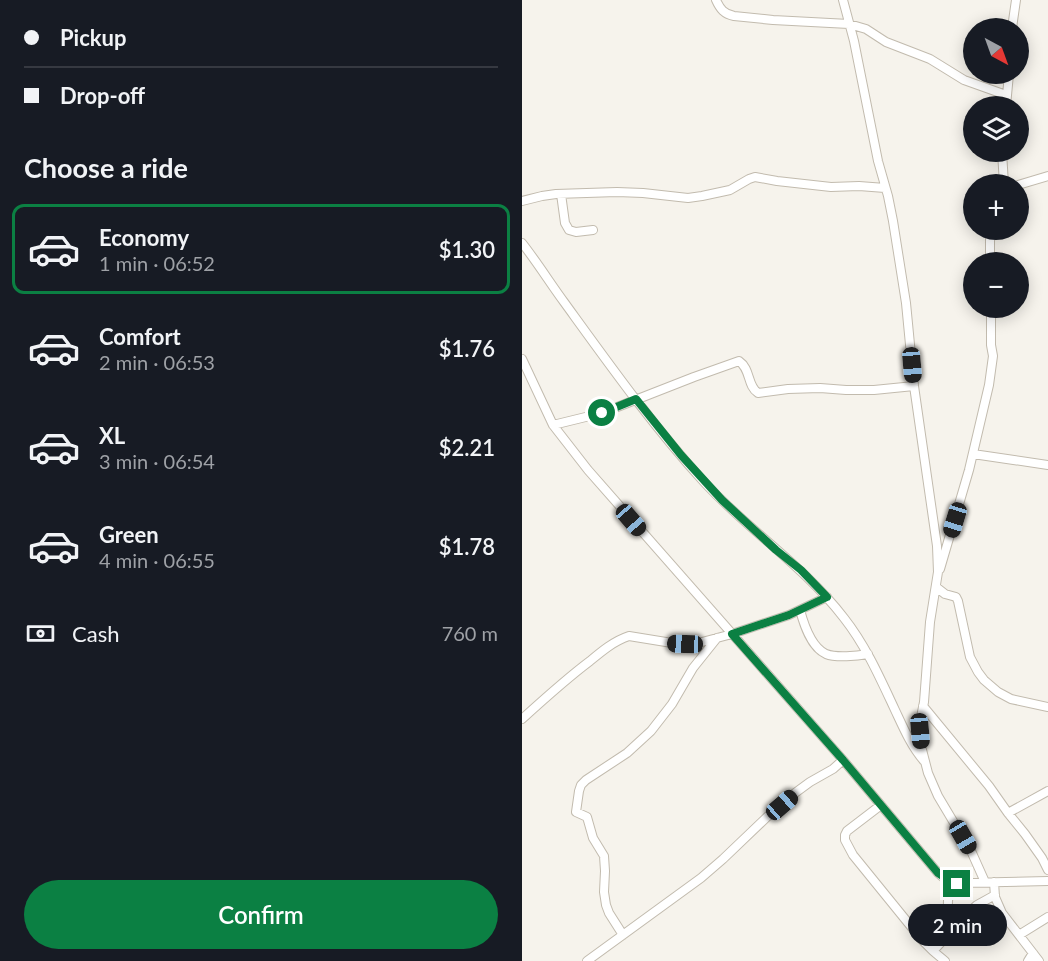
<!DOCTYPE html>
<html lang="en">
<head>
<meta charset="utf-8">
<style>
	:root { --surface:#171b24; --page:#242831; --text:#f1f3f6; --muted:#9ea1a6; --line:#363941; --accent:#0b8043 }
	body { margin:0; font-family:Lato,sans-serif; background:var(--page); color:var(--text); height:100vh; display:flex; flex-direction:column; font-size:22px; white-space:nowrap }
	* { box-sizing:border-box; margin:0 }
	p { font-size:20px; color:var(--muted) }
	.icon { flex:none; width:33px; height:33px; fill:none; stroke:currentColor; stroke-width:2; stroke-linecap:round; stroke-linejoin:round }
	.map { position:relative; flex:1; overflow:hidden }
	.drawer { display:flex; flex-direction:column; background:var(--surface); width:522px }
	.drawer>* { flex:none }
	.guide { display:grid; align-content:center; height:132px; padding:0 24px; background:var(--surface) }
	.needle { width:39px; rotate:139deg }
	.fabs { position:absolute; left:441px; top:18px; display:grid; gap:12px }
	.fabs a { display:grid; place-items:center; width:66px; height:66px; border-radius:50%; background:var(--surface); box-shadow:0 3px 15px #0003; font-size:30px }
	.end { position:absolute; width:27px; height:27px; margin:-14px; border:8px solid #0b8043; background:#fff; box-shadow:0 0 0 3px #fff }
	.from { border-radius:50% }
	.bubble { position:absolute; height:42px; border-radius:21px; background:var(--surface); box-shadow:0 3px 15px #0003; font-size:20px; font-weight:600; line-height:42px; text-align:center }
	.car { position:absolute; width:18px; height:36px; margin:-18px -9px; border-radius:8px; box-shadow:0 0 4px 2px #0007; background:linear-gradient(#222 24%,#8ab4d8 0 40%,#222 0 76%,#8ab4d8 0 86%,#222 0) }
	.guide b { display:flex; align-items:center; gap:21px; height:57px; font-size:22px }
	.guide b+b { border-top:2px solid var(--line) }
	.guide i { width:15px; height:15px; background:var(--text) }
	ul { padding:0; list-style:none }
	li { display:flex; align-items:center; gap:18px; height:90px; margin:0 12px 9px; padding:0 12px; border:3px solid transparent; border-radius:12px }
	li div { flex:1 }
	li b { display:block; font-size:22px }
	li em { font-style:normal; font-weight:600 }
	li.selected { border-color:var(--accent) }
	li>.icon { width:54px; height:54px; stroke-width:1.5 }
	h2 { padding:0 24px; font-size:27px; line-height:72px }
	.pay { display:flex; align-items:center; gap:15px; height:66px; padding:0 24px; font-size:22px }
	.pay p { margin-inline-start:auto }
	.action { display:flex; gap:12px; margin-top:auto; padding:12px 24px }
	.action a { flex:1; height:69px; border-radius:36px; background:var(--accent); color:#fff; font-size:24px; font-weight:600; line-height:69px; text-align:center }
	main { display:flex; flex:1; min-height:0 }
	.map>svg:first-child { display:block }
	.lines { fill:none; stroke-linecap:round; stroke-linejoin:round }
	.minor-casing { stroke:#c2bbae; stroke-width:10 }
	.minor { stroke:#fff; stroke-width:8 }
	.route { stroke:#0b8043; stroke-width:8 }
</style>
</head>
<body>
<main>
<section class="drawer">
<div class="guide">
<b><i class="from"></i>Pickup</b>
<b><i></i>Drop-off</b>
</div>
<h2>Choose a ride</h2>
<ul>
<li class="selected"><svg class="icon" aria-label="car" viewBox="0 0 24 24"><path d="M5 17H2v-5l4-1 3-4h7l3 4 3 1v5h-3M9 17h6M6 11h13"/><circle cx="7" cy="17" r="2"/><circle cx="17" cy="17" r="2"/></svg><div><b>Economy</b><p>1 min · 06:52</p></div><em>$1.30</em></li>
<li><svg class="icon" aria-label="car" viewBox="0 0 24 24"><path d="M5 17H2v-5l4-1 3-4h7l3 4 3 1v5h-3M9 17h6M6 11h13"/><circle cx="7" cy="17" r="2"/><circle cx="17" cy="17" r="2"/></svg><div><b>Comfort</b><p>2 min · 06:53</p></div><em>$1.76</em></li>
<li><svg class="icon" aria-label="car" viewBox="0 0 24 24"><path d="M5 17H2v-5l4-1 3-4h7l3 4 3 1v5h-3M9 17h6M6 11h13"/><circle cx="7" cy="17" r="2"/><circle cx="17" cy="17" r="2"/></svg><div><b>XL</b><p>3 min · 06:54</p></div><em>$2.21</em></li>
<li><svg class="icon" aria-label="car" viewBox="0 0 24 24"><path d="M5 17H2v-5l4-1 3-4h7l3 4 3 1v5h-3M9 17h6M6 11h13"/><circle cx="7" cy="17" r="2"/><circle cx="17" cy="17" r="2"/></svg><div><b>Green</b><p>4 min · 06:55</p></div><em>$1.78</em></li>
</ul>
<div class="pay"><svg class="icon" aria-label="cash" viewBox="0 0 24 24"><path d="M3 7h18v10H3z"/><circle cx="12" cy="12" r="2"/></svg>Cash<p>760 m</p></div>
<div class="action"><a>Confirm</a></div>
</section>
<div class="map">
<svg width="526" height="961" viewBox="0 0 526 961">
	<rect width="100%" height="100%" fill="#f6f3ec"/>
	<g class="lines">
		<g class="minor-casing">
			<path id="minor" d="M194 0C198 9 202 14 212 16L251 20 327 24 344 29 364 42 408 59 442 80 484 95
				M321 0 332 41 356 161 366 196 371 221 384 303 392 386 415 546 416 572 408 622 402 702 398 722 399 746 406 773 416 796 450 853 463 882
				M490 28 494 0
				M484 106 487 74
				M480 152 482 184
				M496 185 526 176
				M39 194 43 223 47 230 54 232 71 230
				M0 201 20 196 34 194 95 192 121 193 166 198 180 196 208 190 227 179 233 177 255 181 309 187 337 186 363 188
				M0 243C15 262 28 283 42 302 87 364 131 426 182 482 226 530 282 566 322 618 344 646 358 678 373 710 381 727 389 746 402 761
				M468 262V240L471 230
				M0 359 31 425 66 470 321 760 416 873 423 879 435 883 526 881
				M31 425 80 413 172 377 217 361C229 369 225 386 236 393L266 389 298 388 324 390H352L392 386
				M451 454 526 465
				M418 569 447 470 467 385 471 356 469 345V308
				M414 587 423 594 434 597 436 601 448 657 456 672 462 680 476 692 489 699 526 707
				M278 610C282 625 289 647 304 654 314 658 335 656 346 654
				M401 706 467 786 486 813 503 834 520 858 526 870
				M0 719C22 699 44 679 68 661 80 651 92 641 107 636L150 643 163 644 180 642 210 634 267 615 305 597
				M359 805 325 831 323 835V840L331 855 400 940 411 951
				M486 813 526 791
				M472 882 473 897 480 913 517 961
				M392 930 425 913
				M425 932 455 905 473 895
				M101 935 87 913 84 905 82 892 83 871 82 856 71 838 65 817 54 812 57 791 59 785 64 780 105 753 129 731 150 704 171 668 195 638
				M497 935 526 917
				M65 961 179 878 201 859 246 816 273 793 288 782 311 769 321 760
				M423 961 411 951 423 938 425 932 426 900 431 883
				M506 961 511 953"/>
		</g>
		<use href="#minor" class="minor"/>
	</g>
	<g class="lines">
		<path class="route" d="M80 413 114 399 159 455 200 500 254 550 279 570 305 597 267 615 210 634 321 760 416 873 429 882 435 884"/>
	</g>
</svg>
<div class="fabs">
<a><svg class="needle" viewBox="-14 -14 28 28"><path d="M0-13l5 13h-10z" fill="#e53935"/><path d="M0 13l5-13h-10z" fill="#9ea1a6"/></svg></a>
<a><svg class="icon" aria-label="layers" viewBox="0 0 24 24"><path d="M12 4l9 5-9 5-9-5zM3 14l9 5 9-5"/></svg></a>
<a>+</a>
<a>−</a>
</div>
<i class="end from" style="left:80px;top:413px"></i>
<i class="end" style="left:435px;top:884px"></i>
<div class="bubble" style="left:386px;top:904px;width:99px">2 min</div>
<i class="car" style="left:390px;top:365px;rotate:175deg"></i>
<i class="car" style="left:109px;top:520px;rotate:139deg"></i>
<i class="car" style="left:433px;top:520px;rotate:197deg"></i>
<i class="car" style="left:163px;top:644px;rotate:272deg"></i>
<i class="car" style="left:398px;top:731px;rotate:175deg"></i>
<i class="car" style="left:260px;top:805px;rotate:49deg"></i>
<i class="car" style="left:441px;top:837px;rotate:150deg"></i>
</div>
</main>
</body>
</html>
